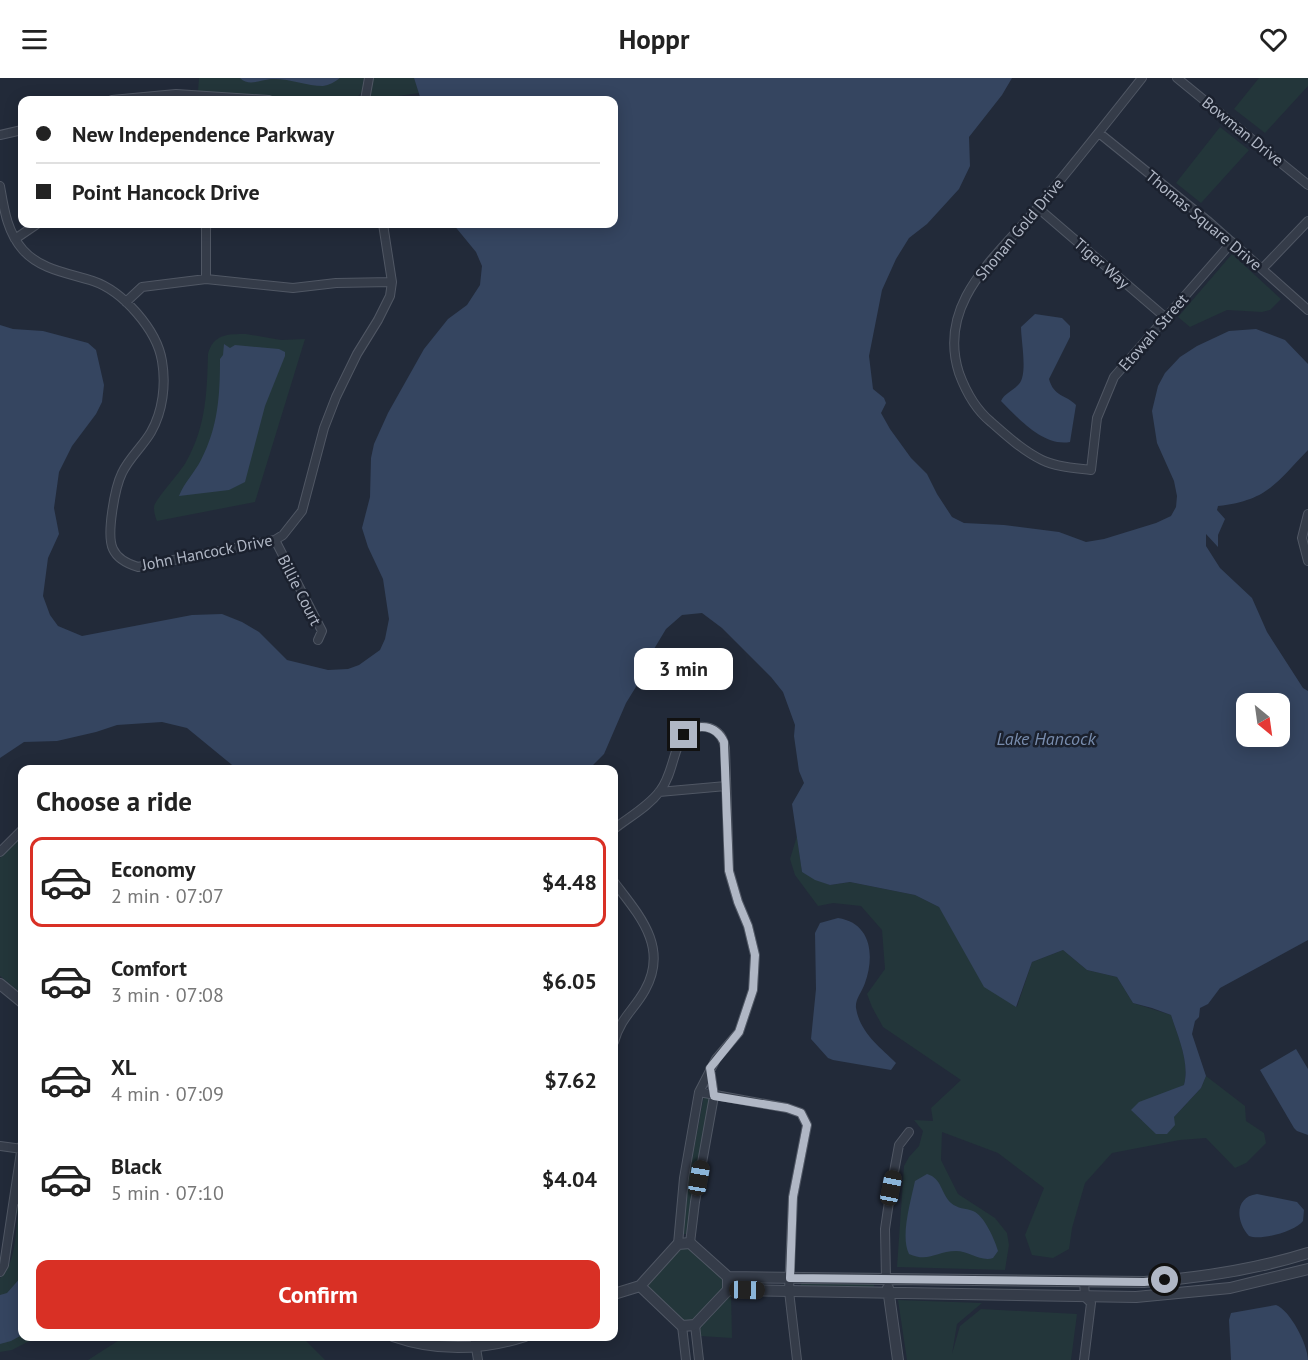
<!DOCTYPE html>
<html lang="en">
<head>
<meta charset="utf-8">
<style>
	:root { --surface:#fff; --page:#f6f6f6; --text:#222; --muted:#767676; --line:#e0e0e0; --accent:#d93025 }
	body { margin:0; font-family:"PT Sans",sans-serif; background:var(--page); color:var(--text); height:100vh; display:flex; flex-direction:column; font-size:22px; white-space:nowrap }
	* { box-sizing:border-box; margin:0 }
	p { font-size:20px; color:var(--muted) }
	.icon { flex:none; width:33px; height:33px; fill:none; stroke:currentColor; stroke-width:2; stroke-linecap:round; stroke-linejoin:round }
	.map { position:relative; flex:1; overflow:hidden }
	.side { position:absolute; left:18px; top:687px; width:600px; height:576px; display:flex; flex-direction:column; background:var(--surface); border-radius:12px; box-shadow:0 3px 15px #0003 }
	.side>* { flex:none }
	.hud { position:absolute; left:18px; top:18px; width:600px; height:132px; border-radius:12px; box-shadow:0 3px 15px #0003; display:grid; align-content:center; height:132px; padding:0 18px; background:var(--surface) }
	.needle { width:39px; rotate:151deg }
	.buttons { position:absolute; left:1236px; top:615px; display:grid; gap:12px }
	.buttons a { display:grid; place-items:center; width:54px; height:54px; border-radius:12px; background:var(--surface); box-shadow:0 3px 15px #0003; font-size:30px }
	.end { position:absolute; width:27px; height:27px; margin:-14px; border:8px solid #b0b7c5; background:#111; box-shadow:0 0 0 3px #111 }
	.from { border-radius:50% }
	.bubble { position:absolute; height:42px; border-radius:12px; background:var(--surface); box-shadow:0 3px 15px #0003; font-size:20px; font-weight:700; line-height:42px; text-align:center }
	.car { position:absolute; width:18px; height:36px; margin:-18px -9px; border-radius:8px; box-shadow:0 0 4px 2px #0007; background:linear-gradient(#222 24%,#8ab4d8 0 40%,#222 0 76%,#8ab4d8 0 86%,#222 0) }
	.hud b { display:flex; align-items:center; gap:21px; height:57px; font-size:22px }
	.hud b+b { border-top:2px solid var(--line) }
	.hud i { width:15px; height:15px; background:var(--text) }
	ul { padding:0; list-style:none }
	li { display:flex; align-items:center; gap:18px; height:90px; margin:0 12px 9px; padding:0 6px; border:3px solid transparent; border-radius:12px }
	li div { flex:1 }
	li b { display:block; font-size:22px }
	li em { font-style:normal; font-weight:700 }
	li.current { border-color:var(--accent) }
	li>.icon { width:54px; height:54px; stroke-width:1.5 }
	h2 { padding:0 18px; font-size:27px; line-height:72px }
	.primary-button { display:flex; gap:12px; margin-top:auto; padding:12px 18px }
	.primary-button a { flex:1; height:69px; border-radius:12px; background:var(--accent); color:#fff; font-size:24px; font-weight:700; line-height:69px; text-align:center }
	header { display:flex; justify-content:space-between; align-items:center; height:78px; padding:0 18px; background:var(--surface); font-size:27px; font-weight:700 }
	.map>svg:first-child { display:block }
	.green { fill:#23363a }
	.water { fill:#354560; fill-rule:evenodd }
	.lines { fill:none; stroke-linecap:round; stroke-linejoin:round }
	.minor-casing { stroke:#505764; stroke-width:10 }
	.tertiary-casing { stroke:#505764; stroke-width:12 }
	.minor { stroke:#353c49; stroke-width:8 }
	.tertiary { stroke:#353c49; stroke-width:10 }
	.route { stroke:#b0b7c5; stroke-width:8 }
	.labels { text-anchor:middle; dominant-baseline:central; stroke-width:5; stroke-linejoin:round; paint-order:stroke }
	.street-label { font-size:16px; fill:#b0b7c5; stroke:#1b212e }
	.water-label { font-size:18px; font-style:italic; fill:#788cad; stroke:#1b212e }
</style>
</head>
<body>
<header><svg class="icon" aria-label="menu" viewBox="0 0 24 24"><path d="M4 6h16M4 12h16M4 18h16"/></svg>Hoppr<svg class="icon" aria-label="heart" viewBox="0 0 24 24"><path d="M12 20l-8-8c-3-5 5-10 8-4 3-6 11-1 8 4z"/></svg></header>
<div class="map">
<svg width="1308" height="1282" viewBox="0 0 1308 1282">
	<rect width="100%" height="100%" fill="#222a39"/>
	<path class="green" d="M199 0H364L362 14 358 18 303 21 198 13Z
		M373 0H414L419 15 370 22Z
		M1259 0H1308V8L1265 55 1234 31Z
		M1220 49 1249 72 1201 125 1176 105Z
		M1232 176 1281 221 1270 232 1262 234 1227 232 1190 249 1178 239Z
		M246 256 281 262 305 261 255 424 157 443C155 439 154 434 154 429 155 421 180 395 186 384 206 349 207 314 208 276 213 256 228 256 246 256Z
		M22 756V916L0 898V780Z
		M797 758 802 794 830 807 850 804 915 817 939 829 1017 929 1032 884 1063 872 1087 892 1117 899 1133 925 1171 937C1178 959 1190 984 1184 1007L1132 1032 1142 1043 1174 1039 1201 1010 1206 998 1245 1028 1246 1043 1264 1055 1266 1065 1246 1085 1235 1090 1206 1060 1180 1062 1112 1075 1085 1105 1072 1150 1069 1171 1053 1180 1032 1177 1025 1157 1044 1110 998 1075 942 1054 941 1082 958 1116 995 1140 1007 1155 1009 1167 1005 1192 897 1189 904 1088 909 1079 919 1068 923 1053 914 1042 933 1043 931 1030 961 1002 883 949 872 929 867 916 885 891 882 852 861 828 833 825 818 828 795 797 790 781Z
		M704 1018 710 1020 687 1156H681V1138Z
		M22 1127V1258L37 1259 12 1272 0 1274V1200C16 1186 15 1157 18 1138L17 1132Z
		M688 1169 723 1200 725 1208 694 1243 684 1245 648 1209 649 1204 679 1171Z
		M801 1204 874 1205V1209H801Z
		M731 1215 732 1260 700 1258V1246L707 1243Z
		M898 1222 982 1225 957 1246 952 1276 960 1248 981 1231 1077 1236 1071 1282H907Z
		M124 1259H302L325 1282H88Z"/>
	<path class="water" d="M240 0H340C335 4 329 7 323 8 306 8 289 0 271 1 260 2 249 9 240 0Z
		M414 0H1012L1002 17 969 59 970 88 959 111 927 146 909 160 896 181 882 212 869 278 873 311 884 320 886 325 881 335 890 351 911 380 927 396 937 416 952 439 964 445 1004 447 1059 454 1086 464 1104 461 1156 445 1171 438 1176 429 1177 418 1174 403 1157 365 1152 333 1158 308 1165 295 1180 279 1197 268 1229 253 1256 251 1285 262 1308 286V372C1276 405 1268 422 1218 428L1217 432 1225 441 1218 457V469L1206 456V468L1220 490 1252 520 1267 554 1303 610 1308 613V862L1220 910 1208 926 1200 930 1199 939 1195 943 1192 956 1206 998 1201 1010 1174 1039 1175 1047 1167 1056H1156L1131 1032 1139 1024 1184 1007C1190 985 1178 959 1171 937L1152 930 1133 925 1117 899 1087 892 1063 872 1032 884 1016 929 984 909 939 829 915 817 850 804 830 807 815 802 802 794 792 726 804 705 799 693 794 658 795 647 783 614 771 599 722 550 702 535 682 537 666 551 651 576 647 591 626 625 604 676 589 691H237L187 650 162 644 117 647 96 654 57 663 24 664 0 680V247L13 251 43 253 88 265 96 272 104 307 102 324 96 336 72 368 59 394 54 430 59 456 48 480 43 518 50 537 58 548 82 558 192 537 222 536 242 544 259 554 287 582 328 592 348 591 359 587 380 572 385 561 389 541 383 501 368 469 362 450 370 419 371 380 374 366 388 335 424 271 448 241 467 227 480 207 482 188 476 174 453 146H614V22H421ZM1246 626H1280V658H1246Z
		M1035 236 1062 240 1070 248V259L1049 301C1054 319 1065 316 1076 327L1070 364C1043 369 1018 340 1001 323 1005 315 1013 313 1019 306 1028 296 1021 263 1021 249Z
		M224 266 230 270 235 267 279 271 285 274V278L265 328 245 404 229 412 179 418C184 405 195 394 201 382 218 349 220 318 220 281L223 277Z
		M838 840C871 845 875 877 865 905 862 914 855 921 856 930 860 955 880 969 896 985L891 992 833 982 828 980 811 961 816 911 815 855 820 845Z
		M1296 971 1308 991V1057L1297 1053 1294 1050 1260 992Z
		M927 1096C942 1100 941 1116 951 1125 958 1131 965 1130 973 1133 984 1137 995 1162 998 1173L993 1180C981 1184 969 1173 956 1173 936 1173 929 1185 909 1176 900 1159 911 1122 915 1103Z
		M1257 1116 1297 1124 1304 1132 1303 1143C1296 1153 1261 1163 1249 1158 1236 1144 1234 1119 1257 1116Z
		M22 1198V1257L11 1263 0 1266V1217L7 1215Z
		M1276 1227C1290 1232 1308 1267 1308 1282H1231L1229 1242 1231 1235Z"/>
	<g class="lines">
		<g class="minor-casing">
			<path id="minor" d="M1142 0C1108 43 1074 86 1039 128 999 177 936 223 959 295 966 314 975 331 991 344 1006 357 1023 373 1042 382 1056 389 1075 390 1091 392L1097 340 1114 299 1232 164
				M1177 0 1308 107
				M112 22 176 16 269 22
				M365 22 369 0
				M1099 55 1209 144 1308 232
				M0 57 22 52
				M0 108C4 131 7 154 23 172 41 192 68 195 93 203 123 213 157 252 162 283 166 306 163 333 151 354 143 368 129 380 122 395 115 409 106 457 113 471 117 480 128 486 138 489L275 462 283 457 302 433 324 350 336 319 357 276 378 242 390 218 392 204 383 146
				M1038 130 1166 240
				M15 161 37 146
				M1262 191 1308 143
				M206 201V146
				M126 224 142 209 206 201 293 210 336 205 392 204
				M1308 436 1302 460 1308 483
				M275 462 322 553 318 562
				M659 714 726 708
				M614 751C629 739 648 729 660 713 673 696 673 672 683 658 691 647 707 646 717 654 722 658 724 663 725 670L729 793 738 824 748 848 755 877 753 912 739 954 716 981 699 1014 684 1100 678 1166
				M0 774 22 752
				M614 804C639 837 669 869 645 912 634 932 621 939 614 964
				M699 1014 787 1030 801 1035 807 1047 793 1119 789 1213 797 1282
				M0 1068 22 1071
				M14 1121 22 1123
				M690 1165 695 1124 714 1018 710 991
				M0 1194 4 1187 22 1067
				M886 1201 885 1151 891 1110 899 1067 909 1054
				M695 1247 699 1282
				M682 1248 686 1282
				M474 1258 478 1282
				M1084 1282 1091 1225 1085 1219 1084 1203"/>
		</g>
		<g class="tertiary-casing">
			<path id="tertiary" d="M0 906 22 924
				M690 1165 728 1199V1212L695 1247 682 1248 640 1208 678 1166Z
				M728 1199 1144 1204C1200 1200 1254 1192 1308 1175
				M888 1210 898 1282
				M728 1212 1136 1219 1230 1210 1308 1191
				M614 1216 640 1208
				M393 1258C436 1273 482 1272 525 1258"/>
		</g>
		<use href="#minor" class="minor"/>
		<use href="#tertiary" class="tertiary"/>
	</g>
	<g class="lines">
		<path class="route" d="M684 657C697 644 716 647 724 664L729 793 738 824 748 848 755 877 753 912 739 954 710 990 714 1018 787 1030 801 1035 807 1047 793 1119 790 1200 1144 1204 1165 1202"/>
	</g>
	<g class="labels">
		<g class="street-label">
			<text transform="translate(1243 53) rotate(39)">Bowman Drive</text>
			<text transform="translate(1204 142) rotate(40)">Thomas Square Drive</text>
			<text transform="translate(1019 151) rotate(-50)">Shonan Gold Drive</text>
			<text transform="translate(1102 185) rotate(41)">Tiger Way</text>
			<text transform="translate(1153 254) rotate(-49)">Etowah Street</text>
			<text transform="translate(207 474) rotate(-11)">John Hancock Drive</text>
			<text transform="translate(300 512) rotate(63)">Billie Court</text>
		</g>
		<g class="water-label">
			<text x="1046" y="660">Lake Hancock</text>
		</g>
	</g>
</svg>
<div class="buttons">
<a><svg class="needle" viewBox="-14 -14 28 28"><path d="M0-13l5 13h-10z" fill="#e53935"/><path d="M0 13l5-13h-10z" fill="#767676"/></svg></a>
</div>
<i class="end from" style="left:1165px;top:1202px"></i>
<i class="end" style="left:684px;top:657px"></i>
<div class="bubble" style="left:634px;top:570px;width:99px">3 min</div>
<i class="car" style="left:699px;top:1100px;rotate:10deg"></i>
<i class="car" style="left:891px;top:1110px;rotate:11deg"></i>
<i class="car" style="left:747px;top:1212px;rotate:91deg"></i>
<div class="hud">
<b><i class="from"></i>New Independence Parkway</b>
<b><i></i>Point Hancock Drive</b>
</div>
<section class="side">
<h2>Choose a ride</h2>
<ul>
<li class="current"><svg class="icon" aria-label="car" viewBox="0 0 24 24"><path d="M5 17H2v-5l4-1 3-4h7l3 4 3 1v5h-3M9 17h6M6 11h13"/><circle cx="7" cy="17" r="2"/><circle cx="17" cy="17" r="2"/></svg><div><b>Economy</b><p>2 min · 07:07</p></div><em>$4.48</em></li>
<li><svg class="icon" aria-label="car" viewBox="0 0 24 24"><path d="M5 17H2v-5l4-1 3-4h7l3 4 3 1v5h-3M9 17h6M6 11h13"/><circle cx="7" cy="17" r="2"/><circle cx="17" cy="17" r="2"/></svg><div><b>Comfort</b><p>3 min · 07:08</p></div><em>$6.05</em></li>
<li><svg class="icon" aria-label="car" viewBox="0 0 24 24"><path d="M5 17H2v-5l4-1 3-4h7l3 4 3 1v5h-3M9 17h6M6 11h13"/><circle cx="7" cy="17" r="2"/><circle cx="17" cy="17" r="2"/></svg><div><b>XL</b><p>4 min · 07:09</p></div><em>$7.62</em></li>
<li><svg class="icon" aria-label="car" viewBox="0 0 24 24"><path d="M5 17H2v-5l4-1 3-4h7l3 4 3 1v5h-3M9 17h6M6 11h13"/><circle cx="7" cy="17" r="2"/><circle cx="17" cy="17" r="2"/></svg><div><b>Black</b><p>5 min · 07:10</p></div><em>$4.04</em></li>
</ul>
<div class="primary-button"><a>Confirm</a></div>
</section>
</div>
</body>
</html>
